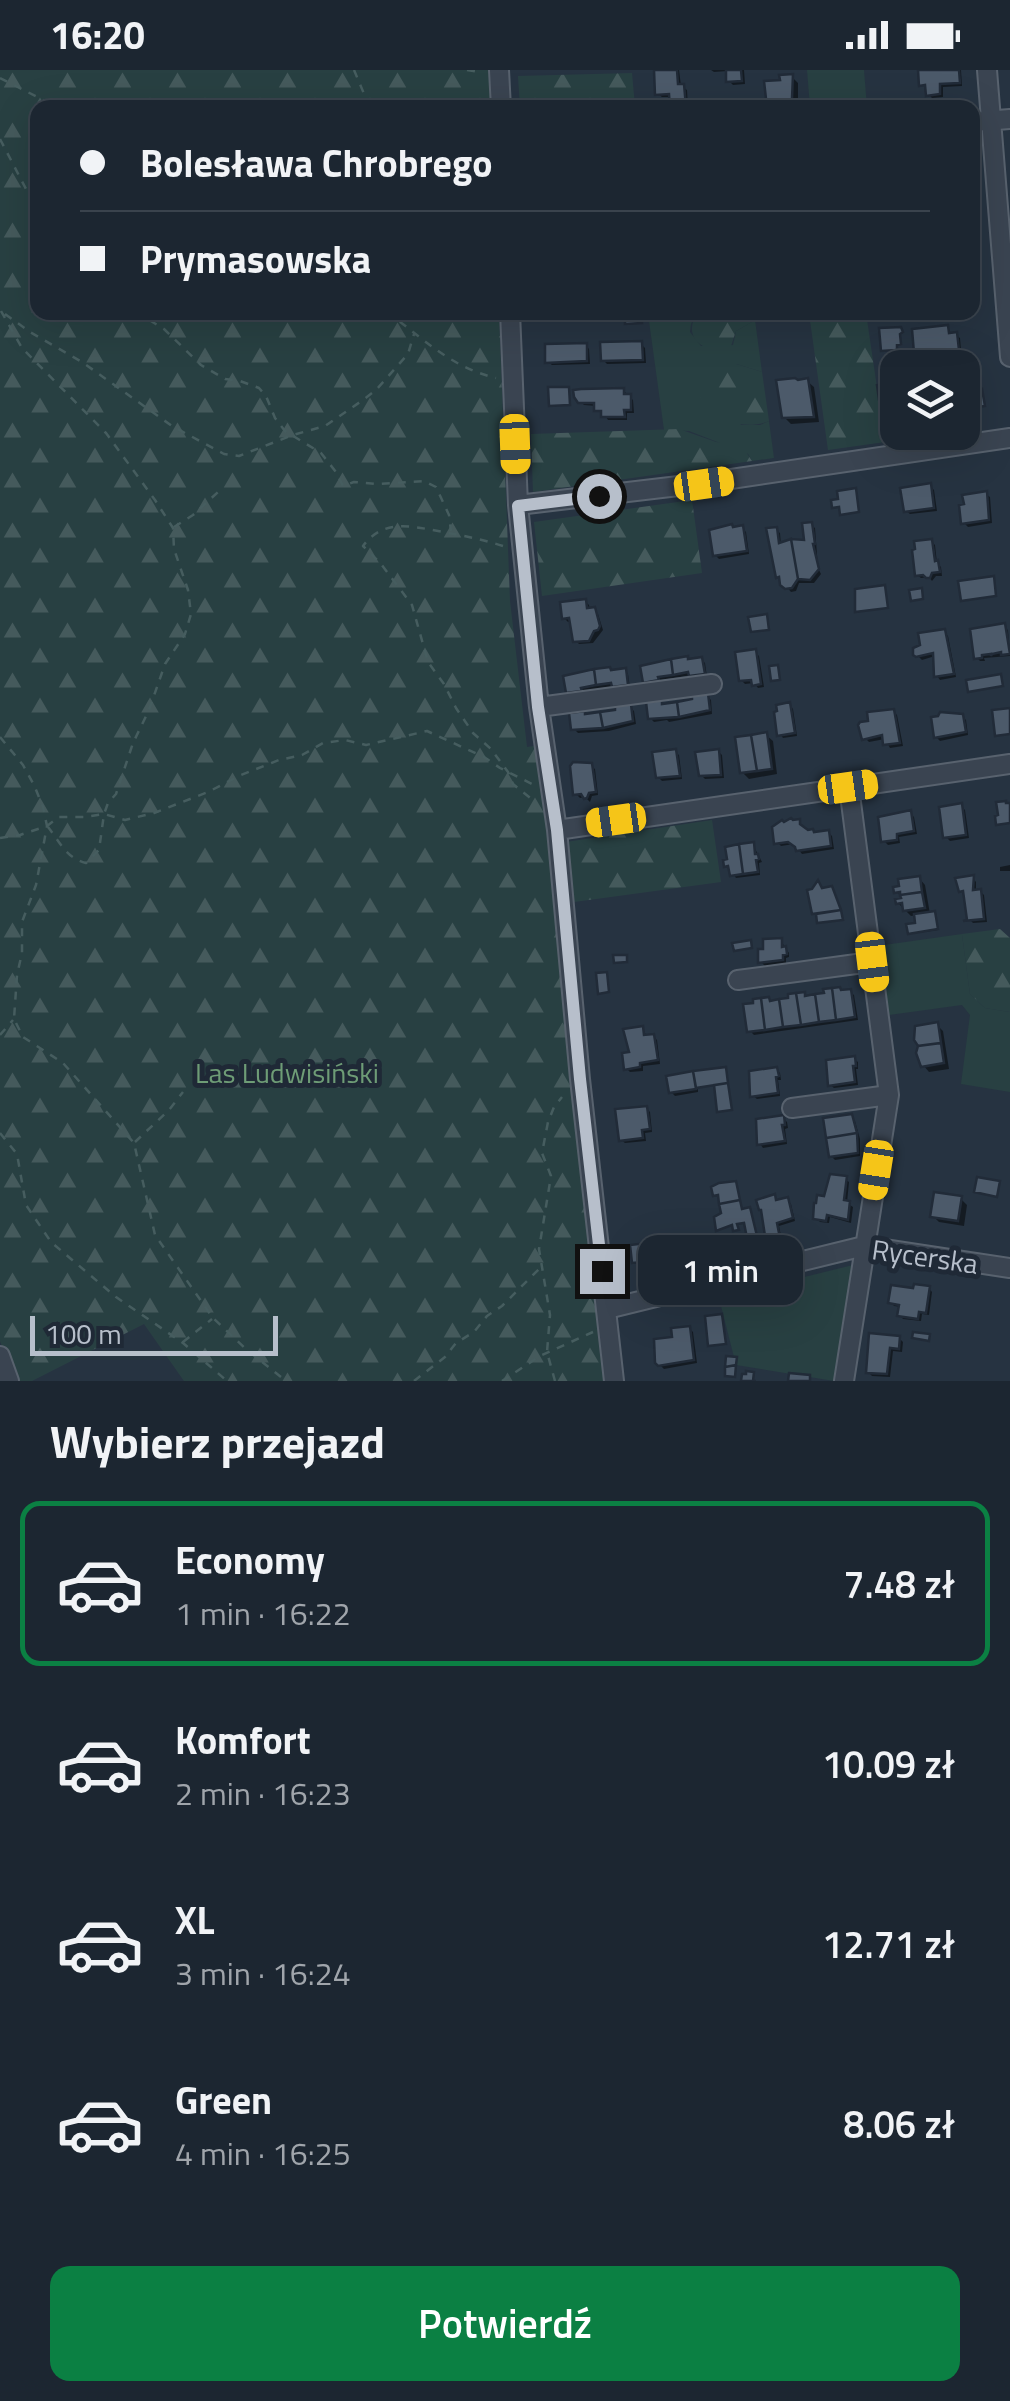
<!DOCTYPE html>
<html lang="pl">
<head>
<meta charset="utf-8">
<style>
	:root { --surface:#1c2631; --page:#252e39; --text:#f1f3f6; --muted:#a0a5ab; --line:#3a434d; --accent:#0b8043 }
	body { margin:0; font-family:"Titillium Web",sans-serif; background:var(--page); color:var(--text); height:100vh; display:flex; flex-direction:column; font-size:38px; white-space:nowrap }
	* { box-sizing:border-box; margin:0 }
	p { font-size:32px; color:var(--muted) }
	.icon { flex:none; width:55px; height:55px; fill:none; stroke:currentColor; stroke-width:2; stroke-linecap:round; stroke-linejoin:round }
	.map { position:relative; height:1311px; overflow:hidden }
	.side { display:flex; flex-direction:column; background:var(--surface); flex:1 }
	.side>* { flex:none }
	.banner { position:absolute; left:30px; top:30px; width:950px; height:220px; border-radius:20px; box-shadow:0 10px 40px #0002,0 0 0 2px var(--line); display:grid; align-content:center; height:220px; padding:0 50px; background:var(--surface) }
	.controls { position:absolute; left:880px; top:280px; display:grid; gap:20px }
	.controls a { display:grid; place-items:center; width:100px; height:100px; border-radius:20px; background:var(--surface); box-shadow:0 10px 40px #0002,0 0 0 2px var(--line); font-size:50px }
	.scale { position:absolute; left:30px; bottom:25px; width:248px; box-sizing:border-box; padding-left:10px; border:5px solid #b7bfcb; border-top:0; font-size:28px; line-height:35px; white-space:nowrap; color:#b7bfcb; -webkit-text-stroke:8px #1f2936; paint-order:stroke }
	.end { position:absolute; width:45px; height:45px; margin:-22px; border:12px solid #b7bfcb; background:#111; box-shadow:0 0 0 5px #111 }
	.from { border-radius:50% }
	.bubble { position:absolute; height:70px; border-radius:20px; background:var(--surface); box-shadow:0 10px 40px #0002,0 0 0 2px var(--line); font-size:32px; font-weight:600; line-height:70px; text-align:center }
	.car { position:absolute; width:30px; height:60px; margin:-30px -15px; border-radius:12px; box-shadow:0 0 8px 2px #0007; background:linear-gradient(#f5c518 24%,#345 0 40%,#f5c518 0 76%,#345 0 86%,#f5c518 0) }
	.banner b { display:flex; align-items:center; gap:35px; height:95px; font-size:38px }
	.banner b+b { border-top:2px solid var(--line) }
	.banner i { width:25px; height:25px; background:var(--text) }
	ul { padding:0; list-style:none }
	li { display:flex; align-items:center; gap:30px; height:165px; margin:0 20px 15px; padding:0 30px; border:5px solid transparent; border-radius:20px }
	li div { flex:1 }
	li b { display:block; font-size:38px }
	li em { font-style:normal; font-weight:600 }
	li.active { border-color:var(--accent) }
	li>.icon { width:90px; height:90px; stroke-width:1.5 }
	h2 { padding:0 50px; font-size:45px; line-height:120px }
	.primary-button { display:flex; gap:20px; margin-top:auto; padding:20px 50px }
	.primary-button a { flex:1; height:115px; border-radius:20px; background:var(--accent); color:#fff; font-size:40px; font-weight:600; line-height:115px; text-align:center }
	.status { display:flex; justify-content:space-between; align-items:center; height:70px; padding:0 50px; background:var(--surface); direction:ltr }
	.status svg { height:28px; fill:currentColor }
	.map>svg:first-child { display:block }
	.green { fill:#284042 }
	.forest { fill:url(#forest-firs) }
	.shadow { fill:#0007 }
	.building { fill:#4c5a6a; stroke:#212b38; stroke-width:2.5 }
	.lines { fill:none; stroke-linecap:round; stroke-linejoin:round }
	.minor-casing { stroke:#58626e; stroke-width:22 }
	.path { stroke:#465d5f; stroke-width:2.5; stroke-dasharray:8 8; stroke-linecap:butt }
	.minor { stroke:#3a4451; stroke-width:18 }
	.route { stroke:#b7bfcb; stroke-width:12 }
	.labels { text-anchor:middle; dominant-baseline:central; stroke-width:10; stroke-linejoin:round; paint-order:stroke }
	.park-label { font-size:28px; fill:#6e9c76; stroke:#1f2936 }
	.street-label { font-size:28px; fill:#b7bfcb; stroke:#1f2936 }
</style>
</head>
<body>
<div class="status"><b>16:20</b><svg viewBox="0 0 49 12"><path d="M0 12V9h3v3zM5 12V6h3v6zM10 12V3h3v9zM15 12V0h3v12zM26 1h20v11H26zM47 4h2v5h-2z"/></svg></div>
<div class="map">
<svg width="1010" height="1311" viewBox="0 0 1010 1311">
	<defs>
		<pattern id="forest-firs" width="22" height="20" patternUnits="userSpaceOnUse" patternTransform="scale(2.5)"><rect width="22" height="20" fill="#284042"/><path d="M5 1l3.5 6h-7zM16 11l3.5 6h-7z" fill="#455a5c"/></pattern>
	</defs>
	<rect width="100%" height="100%" fill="#263341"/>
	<path class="green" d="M807 0H864L867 37H810Z
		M697 243 691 254 690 262 701 276 733 275 736 261 755 250 762 302 736 294H705L741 355H760L769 351 774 388 752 391 748 384 689 361 664 360 648 244Z
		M962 864 970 924 985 938 1010 942V1022L961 1014 970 945 962 935 889 945 877 876Z
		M853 1195 834 1311 736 1295 719 1228Z"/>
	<path class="forest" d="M0 0H489L491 37 38 38V242L499 243 510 531 527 677 541 675 606 1311H184L144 1254 32 1311H14L0 1271Z
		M632 3 635 37H520L518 6Z
		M697 242 754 243 755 250 736 261 729 282C703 281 682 270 697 242Z
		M809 243H866L885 372 828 380Z
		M705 294H736L762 302 769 351C733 366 686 335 697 296Z
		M679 359 716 372 740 376 744 379 752 391 533 422 531 364Z
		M692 430 702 503 542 526 534 452Z
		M712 750 721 812 574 832 566 772Z
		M1000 859 1010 868V942L985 938 970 924 962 864Z"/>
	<path class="shadow" d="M656 0H679L681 16 687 20 688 38H672L671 27H662L658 24Z
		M711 0H744L745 14 733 15 729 11 728 1 714 2Z
		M925 0H961L962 16 943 17V27L932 28 928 24V18L921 15Z
		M792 7 798 13V38H769Z
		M947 257 952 265H956L960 268 962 292 949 293 945 289V284L920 286 917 282Z
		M641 274 645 278 646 293 607 294 603 290Z
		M586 275 589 279 590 294 552 295 548 292Z
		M807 311 814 317 819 352 791 354 784 347Z
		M885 316 889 320 891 336 898 335V360L889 361 885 358Z
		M623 320 633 330 634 343H627V350H608L604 344 597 340V336L584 335 577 328Z
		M930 416 934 420 937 441 910 444 906 441Z
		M986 424 990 427 992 453 968 457 964 453Z
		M811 455 815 458 818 498 821 504 814 513H799L796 521 791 522 778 507 776 460 780 463 781 475 807 472Z
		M742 458 746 462 749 484 719 489 715 485Z
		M931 471 935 475 937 493 941 497 942 506H936L932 511 929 507 921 508 917 505Z
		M585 531 589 535 590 541 594 540 598 544 603 560 593 573 579 574 575 570 572 551 568 552 564 548Z
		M1004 557 1008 560 1010 586 984 588 985 591H980L976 587Z
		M944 562 948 566 956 607 940 610 937 606 935 586 922 590 916 584Z
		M755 582 759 586 764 617 758 618 754 613 745 614 741 610Z
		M701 589 705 593 707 607 695 609 692 605 661 610V613L649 615 645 611Z
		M625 600 628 604 630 618 618 620 615 616 584 621V624L572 626 568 622Z
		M707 626 711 630 712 644 669 652 667 650 654 652 650 648 661 632 664 636Z
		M790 635 793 639 797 666 783 668 780 664Z
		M630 637 634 641 636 654 609 661 578 663 574 659 587 647Z
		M893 641 897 645 903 676 890 678 885 669 869 672 865 668Z
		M962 646 966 650 968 665 940 671 936 667Z
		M766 665 773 671 777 704 749 709 742 702Z
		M718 681 722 685 724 708 705 709 701 705Z
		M675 682 679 685 682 709 662 711 658 707Z
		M591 696 595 699 598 725 592 726 590 732 585 727 580 728 576 724Z
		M961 736 965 740 969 768 950 771 946 767Z
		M910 743 914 747 917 764 899 767 900 773 888 775 884 771Z
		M799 752 803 759 814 764 828 762 832 766 834 779 802 784 794 774 781 776 777 772Z
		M753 775 761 790 762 792 759 793 760 805 736 808 727 796Z
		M1010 795V801H1000V797Z
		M919 808 925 815 930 844 936 845 938 860 911 864 918 855 917 845 911 846 898 833 905 830 896 821Z
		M973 808 976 812V822L980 821 984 825 987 852 973 853 969 849 966 826 961 820Z
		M781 871 789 883V887L786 888V893L765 896 761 892Z
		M850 922 854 925 858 950 754 965 750 961 772 933 804 925 807 928Z
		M937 955 943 961 949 999 929 1002 923 995Z
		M643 959 647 967 653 966 657 970 660 994 643 996V1001L630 1002 627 999Z
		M854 989 858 992V999H856L858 1015 834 1018 830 1015Z
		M725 999 731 1040 720 1041 716 1015 698 1018V1022L675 1026 671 1022 669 1008Z
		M776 999 780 1003 781 1010H778L780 1026 757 1029 753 1026Z
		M646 1038 650 1042 652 1062 645 1063 646 1071 625 1073 621 1070Z
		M852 1047 855 1051 860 1069V1086L835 1090 831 1086Z
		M783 1048 787 1052 788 1058 785 1059 787 1074 763 1078 760 1074Z
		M845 1109 849 1112 847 1133 853 1137 851 1153 830 1147 829 1153 820 1152 816 1148 826 1129Z
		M774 1127 779 1132 787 1130 791 1134 795 1151 779 1156 781 1166 771 1169 767 1165Z
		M961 1129 967 1135 964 1156 939 1152 933 1146Z
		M672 1172 675 1176 677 1190 664 1191 665 1199 650 1201 646 1195 638 1196 634 1192Z
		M929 1218 932 1222 929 1245 922 1244 921 1251 903 1249 900 1245 901 1237 894 1236 891 1232Z
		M689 1258 693 1262 697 1293 664 1299 657 1292 675 1270Z
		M871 1266 899 1268 903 1272 902 1282 893 1281 890 1307 872 1306 868 1302Z"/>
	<path class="building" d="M654 0H677L678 14H684L686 37 670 38 669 24 655 25Z
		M726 0H741L742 11 726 12Z
		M918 0H959L960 13 940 14V24L926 26 925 15 919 16Z
		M793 4 792 29 795 31V38H767L764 11 780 10 779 5Z
		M625 242H642V253L625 254Z
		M870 242H905V246L870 249Z
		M948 255 949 263 957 262 960 289 943 291 942 281 914 283 912 259Z
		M901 257 903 262 900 264 901 274 897 275V280L881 281 879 258Z
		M642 271 643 290 601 291 600 272Z
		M587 273V291L545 293V274Z
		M899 296 898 305 886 306V297Z
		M795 308 798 310 808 308 814 347 782 348 776 310Z
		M886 314 889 333 898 332V357L883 359 877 315Z
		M548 317H569L570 335 549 336Z
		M624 318V324H631V340H624L625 347H601V341H594V333H578L574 327 573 320 581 319Z
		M982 319 985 336 971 338V343L962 342V322Z
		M931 413 934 438 904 442 900 418Z
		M856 418 859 442 840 445 839 437 832 438 831 430 838 429 837 421Z
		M987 421 989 450 961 454 959 435 964 434 962 425Z
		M812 452 815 474H813L819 499 810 510 798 509 791 469 804 470 802 453Z
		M732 454 733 457 743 455 747 481 713 486 709 460Z
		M777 457 779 473 791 469 798 509 792 518 785 519 780 515 779 507 776 508 766 458Z
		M932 469 935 491 938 490 940 502 932 503 930 508H926L923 505 915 506 912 480 915 479 914 471Z
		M994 506 996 526 961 531 958 511Z
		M885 515 888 538 855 542V519Z
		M922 518 923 529 911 531 909 520Z
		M586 529 587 538 595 537 600 556 598 560 594 561 589 571 573 572 569 548 562 549 560 532Z
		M767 544 769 560 751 562 748 547Z
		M1005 553 1010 584 1001 585V582L992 584 991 586V584L982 585V588L974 589 970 559Z
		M945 559 954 604 934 607 933 583 916 587 913 585V578L920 575 918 563Z
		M756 579 761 614 752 616 751 610 739 611 735 582Z
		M688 586V589L702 587 705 604 689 606 688 602 673 605 671 589Z
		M671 589 673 605 658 607 659 610 643 613 640 596Z
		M778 595 780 610 771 611 769 596Z
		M610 597 611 600 626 598 628 615 612 617 611 613 596 615 594 599Z
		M594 599 596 615 581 618 582 621 566 623 563 606Z
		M1001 604 1003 616 968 622 966 610Z
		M708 623 710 640 679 647 677 632 692 629V626Z
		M662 630V634L677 632 679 647 648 649 646 632Z
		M790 632 795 663 777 666 774 642 777 641 776 635Z
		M631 634 633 651 603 658 600 642 615 640V636Z
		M1010 638V664L995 666 992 640Z
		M894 639 900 673 883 675 882 665 862 670 858 655 860 652 868 651 867 642Z
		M585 641V644L600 642 603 658 571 660 569 643Z
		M940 642 963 644 966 662 934 668 931 647 938 646Z
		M767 662 772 699 757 701 751 665Z
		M751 665 757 701 740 703 735 667Z
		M676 679 680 706 656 708 652 682Z
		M719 679 721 705 699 706 695 682Z
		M573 692 592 693 596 722 589 723 587 728 584 729 581 724 573 725 570 696Z
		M1006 731V733H1010V753L996 755 995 746 998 745 996 732Z
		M962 733 966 765 943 768 939 737Z
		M911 740 914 761 897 764V770L881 772 878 747Z
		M791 748 793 750 800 749V754L808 760 813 759 814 762 829 760 831 776 796 781 795 777 788 772 774 774 772 757 782 750 784 752Z
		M754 772 755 784H758L759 789 756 790 758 802 743 804 739 774Z
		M739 774 743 804 730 806 728 796 724 797 723 790 727 789 725 777Z
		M974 805 973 820 981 819 984 849 963 851 967 850 963 821 959 822 955 808Z
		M920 806 922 822 900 825V822L894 823 893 817 899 816 898 809Z
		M818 810 822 818 832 816 841 840 812 844 807 820 812 819Z
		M922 822 925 838 903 841 902 833 896 834 895 829 901 828 900 825Z
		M841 840 843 850 817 853 816 844Z
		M935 841 938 859 908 864 906 854 915 853 914 844Z
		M782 868V877L786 876 787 884 783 885V890L758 893V879H763V869Z
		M751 870 752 878 734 881 732 873Z
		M613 885H627V892L614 893Z
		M607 902 609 922 598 924 596 903Z
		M840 917 841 920 851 919 855 947 836 950 832 918Z
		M832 918 836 950 819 952 815 924 824 923 823 919Z
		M805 922V926L815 924 819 952 801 955 796 923Z
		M796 923 801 955 783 957 779 929 788 928V924Z
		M769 927 770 931 779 929 783 957 765 960 761 928Z
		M761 928 765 960 747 962 743 934 753 933V929Z
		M938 952 941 973 918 976 914 970 915 956Z
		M643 956 644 965 654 964 658 990 640 993V997L624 1000 622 983 629 982 623 959Z
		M941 973 944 993 921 997 916 983 918 976Z
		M855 986 856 996H853L855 1012 828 1016 826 990Z
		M726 997 728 1013 696 1018 693 1001Z
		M777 997 779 1006 776 1007 778 1023 750 1027 749 1001Z
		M693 1001 696 1019 669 1023 666 1006Z
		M728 1013 732 1040 717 1042 714 1015Z
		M647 1036 650 1059 642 1060 643 1068 619 1071 615 1039Z
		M852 1044 857 1063 826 1068 823 1048Z
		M784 1045 785 1055H782L785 1071 757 1075 756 1049Z
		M857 1063 858 1083 829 1087 826 1068Z
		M830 1104 847 1106 844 1130 850 1131 848 1150 827 1145 826 1151 813 1149 814 1133H816L817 1125 824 1126Z
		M977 1107 1000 1111 997 1127 974 1122Z
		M736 1111 740 1130 719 1134 718 1125 713 1126 711 1117 719 1113Z
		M934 1122 962 1126 958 1151 930 1147Z
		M775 1124 776 1130 788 1127 793 1148 777 1153 779 1163 765 1166 761 1140H759L756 1130Z
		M740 1130 742 1139 750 1137 757 1166 747 1168 744 1153 737 1154 739 1160 733 1161 732 1155 716 1161 714 1147 721 1143 719 1134Z
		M673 1170 674 1187 661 1188 662 1196 644 1198 643 1192 632 1193 630 1175Z
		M914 1214 930 1216 926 1243 919 1242 918 1249 897 1246 899 1235 888 1233 891 1215 913 1218Z
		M722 1244 726 1274 708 1276 705 1246Z
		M690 1256 694 1290 658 1296 655 1293 654 1269 672 1267 671 1258Z
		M913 1262 930 1264 929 1271 912 1268Z
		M869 1263 900 1266 899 1279 890 1278 887 1304 866 1303Z
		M726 1286 737 1287 736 1295 725 1297Z
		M736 1295 735 1307 725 1306V1297Z
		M746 1301 754 1302 753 1311H756H741L742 1304H746Z
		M789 1303 810 1305V1311H788Z"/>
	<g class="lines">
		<g class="minor-casing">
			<path id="minor" d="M499 0 501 38
				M987 0 1010 287
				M972 52 1010 49
				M510 242 518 435 539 637 557 760 580 1009 614 1311
				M518 435 704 413 1010 368
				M539 637 712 614
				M557 760 1010 694
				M738 910 871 892
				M792 1038 889 1025
				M607 1239 864 1176 1010 1198
				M0 1286 9 1311
				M844 1311 889 1025 849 717"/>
		</g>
		<path class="path" d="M354 0 370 38
			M467 0 480 2
			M0 8 59 38
			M0 69 26 119 38 130
			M1 241 22 278 106 363 155 430 173 458 174 479 188 520 191 544 185 564 165 594 149 640 133 673 116 724 108 733 104 744 99 780 86 793C66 788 60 772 48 757
			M136 242 164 259 201 295 225 309 240 311 259 318 266 326 275 348 285 361 321 383 336 402 343 416 354 412 376 414 424 411 436 417 449 445 451 461
			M387 242C424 269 450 297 496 308
			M5 244 30 262 82 292 172 356 224 384 239 386 293 365 325 356 363 330 376 320 408 284 414 264
			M174 457 193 445 218 422
			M503 476C481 469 460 465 438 461 410 456 383 449 363 476L381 494 412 535 428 592 444 614 456 638 473 663 491 679 508 702 513 714 534 731
			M0 667 23 695 34 715 43 737 47 756 36 815 22 852V883L17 905 14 949 23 967 63 993 134 1073 155 1165 213 1248 247 1280 286 1311
			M0 768 20 765 47 756 59 747H84L104 744 125 750 154 743 208 722 241 705 279 690 302 685 323 673 345 670 366 675 427 661 484 687 500 698 532 714
			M0 965 13 950
			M0 1063 17 1084 26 1135 51 1172 116 1227 183 1273 227 1311
			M135 1072 169 1040 183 1022
			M183 1272 212 1249
			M414 1311 445 1287 456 1273 474 1262 487 1246 502 1236 541 1197
			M502 1311 540 1286 593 1262
			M555 1311 547 1282 550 1245 539 1179 551 1106 542 1083 548 1052 554 1037 562 1027"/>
		<use href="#minor" class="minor"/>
	</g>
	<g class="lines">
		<path class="route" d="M599 426 518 436 538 637 557 760 580 1009 602 1201"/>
	</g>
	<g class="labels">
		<g class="park-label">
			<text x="287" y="1002">Las Ludwisiński</text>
		</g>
		<g class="street-label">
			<text transform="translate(925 1186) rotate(8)">Rycerska</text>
		</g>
	</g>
</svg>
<div class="controls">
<a><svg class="icon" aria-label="layers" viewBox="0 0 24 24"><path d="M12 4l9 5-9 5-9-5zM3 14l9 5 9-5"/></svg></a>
</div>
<div class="scale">100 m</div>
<i class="end from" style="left:599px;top:426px"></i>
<i class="end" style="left:602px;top:1201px"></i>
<div class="bubble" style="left:638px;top:1165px;width:165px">1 min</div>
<i class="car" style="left:515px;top:374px;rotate:178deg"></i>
<i class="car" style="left:704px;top:414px;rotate:82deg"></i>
<i class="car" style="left:848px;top:717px;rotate:82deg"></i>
<i class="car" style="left:616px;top:750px;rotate:262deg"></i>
<i class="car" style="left:872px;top:892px;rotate:173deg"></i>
<i class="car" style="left:876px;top:1100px;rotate:189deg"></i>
<div class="banner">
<b><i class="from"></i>Bolesława Chrobrego</b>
<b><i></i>Prymasowska</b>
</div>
</div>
<section class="side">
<h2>Wybierz przejazd</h2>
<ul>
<li class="active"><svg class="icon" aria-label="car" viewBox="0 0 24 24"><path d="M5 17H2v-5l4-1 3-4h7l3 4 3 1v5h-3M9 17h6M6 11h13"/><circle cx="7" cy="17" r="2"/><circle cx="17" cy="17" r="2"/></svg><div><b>Economy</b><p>1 min · 16:22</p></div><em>7.48 zł</em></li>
<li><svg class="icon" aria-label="car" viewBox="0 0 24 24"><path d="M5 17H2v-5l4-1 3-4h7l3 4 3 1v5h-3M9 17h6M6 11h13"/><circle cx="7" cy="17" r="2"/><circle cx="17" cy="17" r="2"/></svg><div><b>Komfort</b><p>2 min · 16:23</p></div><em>10.09 zł</em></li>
<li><svg class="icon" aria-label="car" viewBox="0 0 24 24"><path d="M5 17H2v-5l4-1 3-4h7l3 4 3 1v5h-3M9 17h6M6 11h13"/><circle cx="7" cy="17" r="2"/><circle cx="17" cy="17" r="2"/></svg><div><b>XL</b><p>3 min · 16:24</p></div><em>12.71 zł</em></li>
<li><svg class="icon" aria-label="car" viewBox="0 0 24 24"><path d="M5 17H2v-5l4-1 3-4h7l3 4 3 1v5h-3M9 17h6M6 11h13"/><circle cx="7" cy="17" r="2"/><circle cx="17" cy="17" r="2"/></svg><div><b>Green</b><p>4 min · 16:25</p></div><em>8.06 zł</em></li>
</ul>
<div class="primary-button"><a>Potwierdź</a></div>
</section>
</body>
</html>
